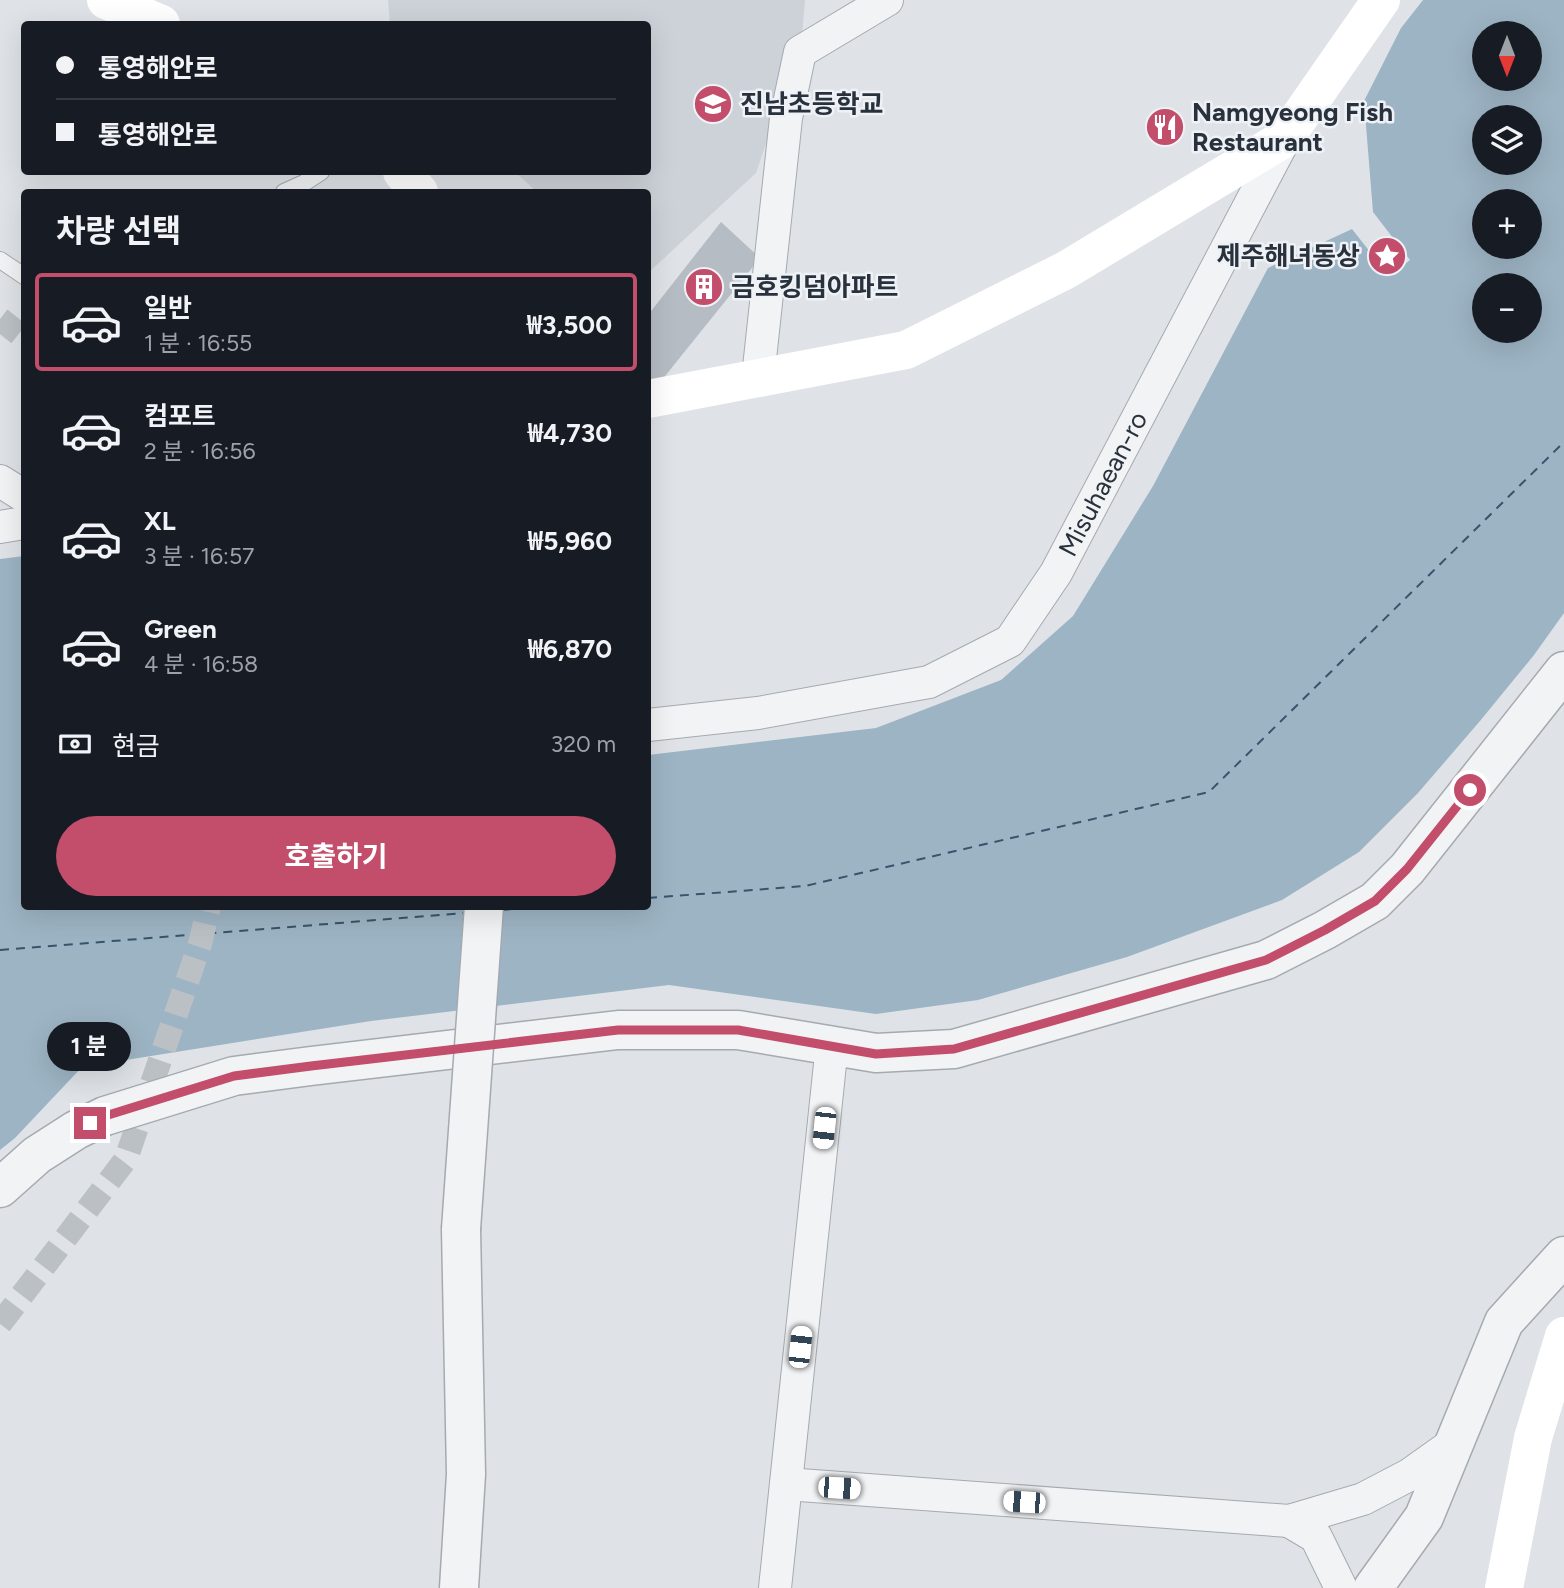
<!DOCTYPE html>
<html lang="ko">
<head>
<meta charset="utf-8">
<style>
	:root { --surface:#171b24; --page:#20242c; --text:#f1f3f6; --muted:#9ea1a6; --line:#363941; --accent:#c24e6b }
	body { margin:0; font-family:Figtree,"Noto Sans KR",sans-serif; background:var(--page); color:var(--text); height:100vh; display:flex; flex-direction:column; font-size:26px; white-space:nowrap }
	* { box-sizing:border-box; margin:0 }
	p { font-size:23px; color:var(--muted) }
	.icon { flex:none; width:38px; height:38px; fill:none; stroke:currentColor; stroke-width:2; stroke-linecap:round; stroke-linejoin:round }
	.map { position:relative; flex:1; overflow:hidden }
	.details { position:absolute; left:21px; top:189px; width:630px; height:721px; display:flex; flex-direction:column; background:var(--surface); border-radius:7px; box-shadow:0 7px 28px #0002 }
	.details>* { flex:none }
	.banner { position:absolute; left:21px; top:21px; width:630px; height:154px; border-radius:7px; box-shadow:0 7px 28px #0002; display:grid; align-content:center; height:154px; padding:0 35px; background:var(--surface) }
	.needle { width:46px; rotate:180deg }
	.fabs { position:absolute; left:1472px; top:21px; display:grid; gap:14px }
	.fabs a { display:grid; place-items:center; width:70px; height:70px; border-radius:50%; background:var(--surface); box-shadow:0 7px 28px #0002; font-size:35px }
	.end { position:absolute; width:32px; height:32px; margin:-16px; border:9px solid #c24e6b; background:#fff; box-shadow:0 0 0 4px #fff }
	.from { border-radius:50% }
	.bubble { position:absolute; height:49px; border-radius:24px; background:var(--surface); box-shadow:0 7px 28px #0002; font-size:23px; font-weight:700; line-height:49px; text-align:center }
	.car { position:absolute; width:21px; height:42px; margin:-21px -10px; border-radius:9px; box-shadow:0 0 5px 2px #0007; background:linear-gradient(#fff 24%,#345 0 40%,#fff 0 76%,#345 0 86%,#fff 0) }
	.banner b { display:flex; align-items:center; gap:24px; height:66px; font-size:26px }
	.banner b+b { border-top:2px solid var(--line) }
	.banner i { width:18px; height:18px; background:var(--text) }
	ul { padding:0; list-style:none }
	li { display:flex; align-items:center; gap:21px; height:98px; margin:0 14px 10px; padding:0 21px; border:4px solid transparent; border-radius:7px }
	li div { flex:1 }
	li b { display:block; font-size:26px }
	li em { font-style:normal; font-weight:700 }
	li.current { border-color:var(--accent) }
	li>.icon { width:63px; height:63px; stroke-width:1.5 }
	h2 { padding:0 35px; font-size:32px; line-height:84px }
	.pay { display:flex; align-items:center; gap:18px; height:77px; padding:0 35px; font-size:26px }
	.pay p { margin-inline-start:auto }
	.cta { display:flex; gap:14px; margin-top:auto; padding:14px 35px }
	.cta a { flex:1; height:80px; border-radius:42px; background:var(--accent); color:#fff; font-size:28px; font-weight:700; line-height:80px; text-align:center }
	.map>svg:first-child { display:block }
	.built { fill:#cdd2d8 }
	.water { fill:#9db4c4; fill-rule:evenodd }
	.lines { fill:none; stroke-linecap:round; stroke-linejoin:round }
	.ferry { stroke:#37546d; stroke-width:2; stroke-dasharray:9 7; stroke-linecap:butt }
	.building { fill:#b6bcc3 }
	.pedestrian-tunnel { stroke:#bbc0c5; stroke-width:24; stroke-dasharray:24 12; stroke-linecap:butt }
	.service-casing { stroke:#a5aab0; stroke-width:18 }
	.minor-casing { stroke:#a5aab0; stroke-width:34 }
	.tertiary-casing { stroke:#a5aab0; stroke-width:41 }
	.service { stroke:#f1f3f5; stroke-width:16 }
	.minor { stroke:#f1f3f5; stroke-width:32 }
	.tertiary { stroke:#f1f3f5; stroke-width:38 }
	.secondary { stroke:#fff; stroke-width:38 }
	.tertiary-bridge-casing { stroke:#a5aab0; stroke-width:41; stroke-linecap:butt }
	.tertiary-bridge { stroke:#f1f3f5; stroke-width:38 }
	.route { stroke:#c24e6b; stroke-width:9 }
	.labels { text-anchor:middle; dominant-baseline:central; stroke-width:5; stroke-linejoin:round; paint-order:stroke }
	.poi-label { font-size:26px; font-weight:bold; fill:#29323c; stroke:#eef1f5; text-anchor:start }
	.street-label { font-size:26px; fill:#29323c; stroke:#eef1f5 }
</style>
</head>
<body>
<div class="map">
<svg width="1564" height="1588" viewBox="0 0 1564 1588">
	<rect width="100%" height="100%" fill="#dfe3e7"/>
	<path class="built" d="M388 0H805L802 36 756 173 648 273V192H537L515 172H648V24H390Z"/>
	<path class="water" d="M1423 0H1564V613L1534 655 1480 721 1418 793 1359 852 1282 900 1127 957 978 1000 876 1014 669 985 371 1021 82 1067 15 1138 0 1150V559L24 556V906H648V755L876 728 1001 680 1073 616 1153 486 1268 268 1352 229 1389 276 1410 260 1373 212 1364 101 1401 28ZM1484 33H1530V79H1484ZM1484 117H1530V163H1484ZM1484 201H1530V247H1484ZM1484 285H1530V331H1484Z"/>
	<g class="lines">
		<path class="ferry" d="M648 898 805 886 1209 792 1564 442
			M502 910 543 906
			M0 950 465 913"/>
	</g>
	<path class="building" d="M721 222 760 258 657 386 648 379V315Z"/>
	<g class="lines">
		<path class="pedestrian-tunnel" d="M0 319 24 338
			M0 1324 126 1159 200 944 209 906"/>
		<g class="service-casing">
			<path id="service" d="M284 192 304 183 321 172
				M0 260 24 276"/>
		</g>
		<g class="minor-casing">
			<g id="minor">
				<path d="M758 377 786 118 800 52 887 0"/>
				<path d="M0 481 24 496"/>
				<path d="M0 527 24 523"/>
				<path id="s1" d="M648 725 758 713 929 682 1010 641 1056 573 1285 138"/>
				<path d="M786 1484 1289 1521 1363 1499 1409 1475 1454 1443"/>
				<path d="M1289 1521 1316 1537 1341 1588"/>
				<path d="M775 1588 832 1045"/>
			</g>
		</g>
		<g class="tertiary-casing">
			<path id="tertiary" d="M0 1188 37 1155 76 1130 105 1116 234 1076 311 1066 618 1030H738L876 1053 954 1049 1266 960 1325 930 1375 901 1407 869 1564 671
				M459 1588 466 1474 461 1229
				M1373 1588 1424 1517 1504 1322 1564 1256"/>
		</g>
		<use href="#service" class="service"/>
		<use href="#minor" class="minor"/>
		<use href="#tertiary" class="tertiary"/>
		<path class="secondary" d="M106 0 161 24
			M402 172 419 192
			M648 399 906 350 1066 270 1285 138 1381 0
			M1504 1588 1533 1438 1564 1336"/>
		<g class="tertiary-bridge-casing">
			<path id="tertiary-bridge" d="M461 1229 484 906"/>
		</g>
		<use href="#tertiary-bridge" class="tertiary-bridge"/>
	</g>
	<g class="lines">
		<path class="route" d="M90 1123 105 1116 234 1076 311 1066 618 1030H738L876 1054 954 1049 1266 960 1325 930 1375 901 1407 869 1470 790"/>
	</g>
	<defs>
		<g id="school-disc" transform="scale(2.0125)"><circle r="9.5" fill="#c24e6b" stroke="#eef1f5"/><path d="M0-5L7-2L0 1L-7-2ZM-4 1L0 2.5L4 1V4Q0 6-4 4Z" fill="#fff"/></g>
		<g id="restaurant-disc" transform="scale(2.0125)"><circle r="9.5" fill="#c24e6b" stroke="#eef1f5"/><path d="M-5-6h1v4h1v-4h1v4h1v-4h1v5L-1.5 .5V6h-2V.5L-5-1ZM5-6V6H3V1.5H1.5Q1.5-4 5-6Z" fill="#fff"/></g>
		<g id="sight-disc" transform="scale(2.0125)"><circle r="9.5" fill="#c24e6b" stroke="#eef1f5"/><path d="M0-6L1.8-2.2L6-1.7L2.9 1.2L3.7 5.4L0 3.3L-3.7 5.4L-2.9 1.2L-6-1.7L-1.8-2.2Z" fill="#fff"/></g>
		<g id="building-disc" transform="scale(2.0125)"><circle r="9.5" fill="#c24e6b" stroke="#eef1f5"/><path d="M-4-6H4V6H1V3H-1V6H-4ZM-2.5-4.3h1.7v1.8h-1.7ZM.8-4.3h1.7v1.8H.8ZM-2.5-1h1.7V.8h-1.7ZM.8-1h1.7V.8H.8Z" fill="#fff"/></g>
	</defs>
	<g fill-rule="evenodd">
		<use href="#school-disc" x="713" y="104"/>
		<use href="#restaurant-disc" x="1165" y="127"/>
		<use href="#sight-disc" x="1387" y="256"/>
		<use href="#building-disc" x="704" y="287"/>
	</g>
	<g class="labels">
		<g class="poi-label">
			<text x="740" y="104">진남초등학교</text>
			<text x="1192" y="112">Namgyeong Fish<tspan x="1192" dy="30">Restaurant</tspan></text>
			<text x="1360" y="256" text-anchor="end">제주해녀동상</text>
			<text x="731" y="287">금호킹덤아파트</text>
		</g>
		<g class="street-label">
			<text stroke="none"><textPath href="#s1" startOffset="558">Misuhaean-ro</textPath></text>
		</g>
	</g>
</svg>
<div class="fabs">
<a><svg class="needle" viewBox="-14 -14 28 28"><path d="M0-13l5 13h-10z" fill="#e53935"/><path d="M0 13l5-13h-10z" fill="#9ea1a6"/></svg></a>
<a><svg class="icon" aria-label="layers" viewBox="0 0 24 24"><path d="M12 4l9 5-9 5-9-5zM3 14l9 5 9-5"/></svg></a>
<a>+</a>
<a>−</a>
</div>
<i class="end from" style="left:1470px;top:790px"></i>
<i class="end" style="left:90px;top:1123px"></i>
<div class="bubble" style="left:47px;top:1022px;width:84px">1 분</div>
<i class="car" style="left:824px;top:1128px;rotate:186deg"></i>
<i class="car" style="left:800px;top:1347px;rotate:6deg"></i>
<i class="car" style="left:839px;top:1488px;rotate:94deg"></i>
<i class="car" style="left:1024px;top:1502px;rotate:274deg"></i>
<div class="banner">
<b><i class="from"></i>통영해안로</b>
<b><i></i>통영해안로</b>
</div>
<section class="details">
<h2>차량 선택</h2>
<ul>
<li class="current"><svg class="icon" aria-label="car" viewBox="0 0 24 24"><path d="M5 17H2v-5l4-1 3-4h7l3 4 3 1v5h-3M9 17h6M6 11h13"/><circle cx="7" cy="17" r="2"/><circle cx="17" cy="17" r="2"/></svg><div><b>일반</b><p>1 분 · 16:55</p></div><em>₩3,500</em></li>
<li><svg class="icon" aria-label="car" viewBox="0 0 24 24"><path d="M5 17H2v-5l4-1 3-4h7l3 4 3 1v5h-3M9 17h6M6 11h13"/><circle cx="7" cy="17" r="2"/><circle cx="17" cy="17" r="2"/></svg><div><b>컴포트</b><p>2 분 · 16:56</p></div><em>₩4,730</em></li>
<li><svg class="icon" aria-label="car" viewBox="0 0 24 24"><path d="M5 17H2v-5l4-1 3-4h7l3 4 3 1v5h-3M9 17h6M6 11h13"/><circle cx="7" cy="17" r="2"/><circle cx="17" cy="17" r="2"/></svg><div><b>XL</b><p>3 분 · 16:57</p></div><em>₩5,960</em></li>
<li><svg class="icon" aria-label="car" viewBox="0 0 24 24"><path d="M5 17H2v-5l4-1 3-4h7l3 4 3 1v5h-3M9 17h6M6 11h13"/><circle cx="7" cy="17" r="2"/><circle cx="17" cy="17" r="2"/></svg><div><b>Green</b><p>4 분 · 16:58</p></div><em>₩6,870</em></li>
</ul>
<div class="pay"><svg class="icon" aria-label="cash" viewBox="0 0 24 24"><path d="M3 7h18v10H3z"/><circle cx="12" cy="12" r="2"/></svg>현금<p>320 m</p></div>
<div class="cta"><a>호출하기</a></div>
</section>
</div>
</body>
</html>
